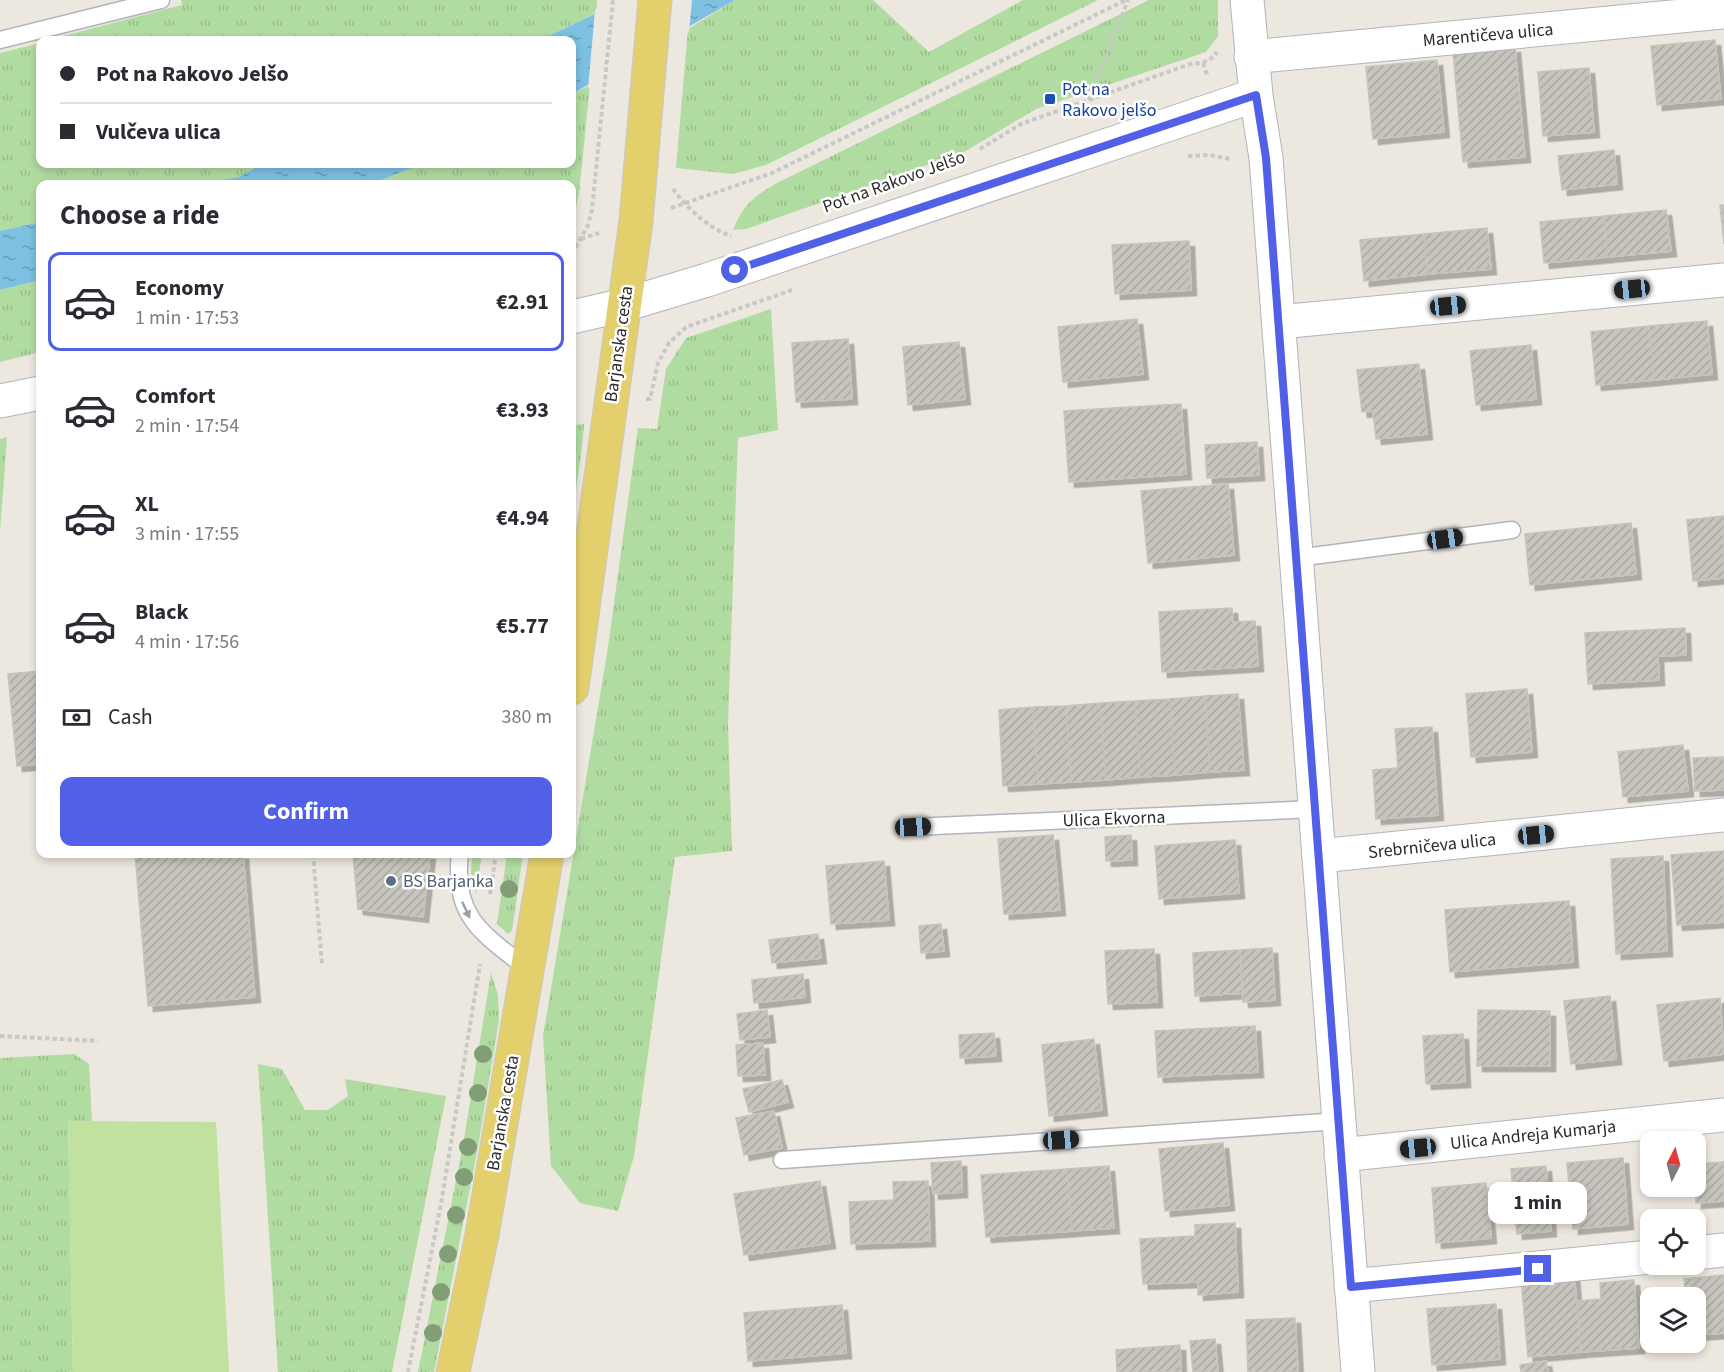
<!DOCTYPE html>
<html lang="en">
<head>
<meta charset="utf-8">
<style>
	:root { --surface:#fff; --page:#f2f2f3; --text:#2b2b33; --muted:#7c7c81; --line:#e1e1e2; --accent:#5061e7 }
	body { margin:0; font-family:"Source Sans 3",sans-serif; background:var(--page); color:var(--text); height:100vh; display:flex; flex-direction:column; font-size:22px; white-space:nowrap }
	* { box-sizing:border-box; margin:0 }
	p { font-size:20px; color:var(--muted) }
	.icon { flex:none; width:33px; height:33px; fill:none; stroke:currentColor; stroke-width:2; stroke-linecap:round; stroke-linejoin:round }
	.map { position:relative; flex:1; overflow:hidden }
	.side { position:absolute; left:36px; top:180px; width:540px; height:678px; display:flex; flex-direction:column; background:var(--surface); border-radius:12px; box-shadow:0 3px 9px #0003 }
	.side>* { flex:none }
	.hud { position:absolute; left:36px; top:36px; width:540px; height:132px; border-radius:12px; box-shadow:0 3px 9px #0003; display:grid; align-content:center; height:132px; padding:0 24px; background:var(--surface) }
	.needle { width:39px; rotate:6deg }
	.buttons { position:absolute; left:1640px; top:1131px; display:grid; gap:12px }
	.buttons a { display:grid; place-items:center; width:66px; height:66px; border-radius:12px; background:var(--surface); box-shadow:0 3px 9px #0003; font-size:30px }
	.end { position:absolute; width:27px; height:27px; margin:-14px; border:8px solid #5061e7; background:#fff; box-shadow:0 0 0 3px #fff }
	.from { border-radius:50% }
	.bubble { position:absolute; height:42px; border-radius:12px; background:var(--surface); box-shadow:0 3px 9px #0003; font-size:20px; font-weight:700; line-height:42px; text-align:center }
	.car { position:absolute; width:18px; height:36px; margin:-18px -9px; border-radius:8px; box-shadow:0 0 4px 2px #0007; background:linear-gradient(#222 24%,#8ab4d8 0 40%,#222 0 76%,#8ab4d8 0 86%,#222 0) }
	.hud b { display:flex; align-items:center; gap:21px; height:57px; font-size:22px }
	.hud b+b { border-top:2px solid var(--line) }
	.hud i { width:15px; height:15px; background:var(--text) }
	ul { padding:0; list-style:none }
	li { display:flex; align-items:center; gap:18px; height:99px; margin:0 12px 9px; padding:0 12px; border:3px solid transparent; border-radius:12px }
	li div { flex:1 }
	li b { display:block; font-size:22px }
	li em { font-style:normal; font-weight:700 }
	li.current { border-color:var(--accent) }
	li>.icon { width:54px; height:54px; stroke-width:1.5 }
	h2 { padding:0 24px; font-size:27px; line-height:72px }
	.pay { display:flex; align-items:center; gap:15px; height:66px; padding:0 24px; font-size:22px }
	.pay p { margin-inline-start:auto }
	.action { display:flex; gap:12px; margin-top:auto; padding:12px 24px }
	.action a { flex:1; height:69px; border-radius:12px; background:var(--accent); color:#fff; font-size:24px; font-weight:700; line-height:69px; text-align:center }
	.map>svg:first-child { display:block }
	.grass { fill:url(#grass-tufts) }
	.pitch { fill:#c0e29e }
	.water { fill:url(#water-ripples) }
	.pier { fill:#ece7df }
	.building { fill:url(#building-hatch); stroke:#c7c3b9; stroke-width:1.5; filter:url(#shadow) }
	.lines { fill:none; stroke-linecap:round; stroke-linejoin:round }
	.lane-casing { stroke:#b2b4bd; stroke-width:19 }
	.street-casing { stroke:#b2b4bd; stroke-width:35 }
	.secondary-casing { stroke:#b2b4bd; stroke-width:35 }
	.primary-casing { stroke:#c8c8c8; stroke-width:35 }
	.path { stroke:#c8c8c8; stroke-width:4; stroke-dasharray:4.5 3; stroke-linecap:butt }
	.lane { stroke:#fff; stroke-width:16 }
	.street { stroke:#fff; stroke-width:33 }
	.secondary { stroke:#fff; stroke-width:33 }
	.primary { stroke:#e3d06d; stroke-width:33 }
	.tree { fill:#819e77 }
	.oneway { fill:#a0a0a0 }
	.route { stroke:#5061e7; stroke-width:8 }
	.transit-dot { fill:#1a4fb4; stroke:#fff; stroke-width:2 }
	.service-dot { fill:#5c6f8a; stroke:#fff; stroke-width:2 }
	.labels { text-anchor:middle; dominant-baseline:central; stroke-width:5; stroke-linejoin:round; paint-order:stroke }
	.street-label { font-size:18px; fill:#2b2b2b; stroke:#fff }
	.transit-label { font-size:18px; fill:#164399; stroke:#fff; text-anchor:start }
	.service-label { font-size:18px; fill:#4e5e75; stroke:#fff; text-anchor:start }
</style>
</head>
<body>
<div class="map">
<svg width="1724" height="1372" viewBox="0 0 1724 1372">
	<defs>
		<pattern id="grass-tufts" width="24" height="20" patternUnits="userSpaceOnUse" patternTransform="scale(1.5)"><rect width="24" height="20" fill="#b1dca1"/><path d="M3 7l-1-3M5 7V3M7 7l1-3M15 17l-1-3M17 17v-4M19 17l1-3" fill="none" stroke="#98bd8b"/></pattern>
		<pattern id="water-ripples" width="26" height="14" patternUnits="userSpaceOnUse" patternTransform="scale(1.5)"><rect width="26" height="14" fill="#7dc0e2"/><path d="M2 4q2-2 4 0t4 0M15 11q2-2 4 0t4 0" fill="none" stroke="#679cb7"/></pattern>
		<pattern id="building-hatch" width="6" height="6" patternUnits="userSpaceOnUse" patternTransform="scale(1.5)"><rect width="6" height="6" fill="#c7c4be"/><path d="M-1 1l2-2M0 6l6-6M5 7l2-2" fill="none" stroke="#aba9a3"/></pattern>
		<filter id="shadow"><feDropShadow dx="5.5" dy="5.5" stdDeviation="0" flood-color="#0004"/></filter>
	</defs>
	<rect width="100%" height="100%" fill="#ece7df"/>
	<path class="grass" d="M181 0H597L596 13 540 40H48L182 5Z
		M735 0H873L929 52 1023 0H1098L766 165 732 174 676 168 688 29Z
		M1149 0H1218V36L1206 52 1036 109 964 152 746 229 733 230C743 205 755 195 779 182Z
		M40 43V164H262L239 177 193 184H40V222L0 231V53Z
		M590 85 579 193 572 227V184H371L422 164H572V94Z
		M40 280V352L0 362V290Z
		M771 309 778 430 738 438 728 724 732 851 675 857 634 1156 618 1211 580 1203 551 1166 543 1036 607 654 638 428 657 429 666 369 686 338Z
		M584 424 583 438 572 520V425Z
		M7 437 0 533V439Z
		M472 854H482L476 894 471 873Z
		M507 854H523L512 931 508 934 497 924Z
		M491 973 498 995 499 1020 478 1147 434 1372H418L463 1145Z
		M74 1054 89 1064 92 1121 68 1122 73 1372H0V1058Z
		M258 1064 282 1069 305 1110H328L348 1096 345 1079 446 1096 392 1372H278Z"/>
	<path class="pitch" d="M68 1121 216 1122 229 1372H73Z"/>
	<path class="water" d="M624 0H735L572 94V40H540Z
		M262 164H422L371 184H193L239 177Z
		M40 222V280L0 290V231Z"/>
	<path class="pier" d="M616 0H692L689 32 588 89 595 10Z"/>
	<path class="building" d="M1715 40 1721 99 1657 105 1651 46Z
		M1515 47 1525 157 1463 162 1453 52Z
		M1437 60 1444 132 1373 139 1366 67Z
		M1589 68 1594 132 1543 136 1538 72Z
		M1614 150 1617 184 1562 190 1558 156Z
		M1720 205H1724V244Z
		M1666 210 1671 251 1607 257 1604 216Z
		M1604 216 1607 257 1544 263 1540 222Z
		M1487 228 1491 269 1428 274 1424 234Z
		M1424 234 1428 274 1364 281 1360 240Z
		M1189 241 1191 290 1115 294 1112 245Z
		M1137 319 1143 374 1063 382 1058 327Z
		M1707 321 1712 374 1654 380 1649 326Z
		M1649 326 1654 380 1596 385 1591 332Z
		M848 339 852 399 796 402 792 343Z
		M959 342 965 399 908 405 903 347Z
		M1531 345 1536 399 1476 405 1470 351Z
		M1419 364 1427 434 1376 439 1373 411 1362 412 1357 370Z
		M1181 404 1186 474 1069 482 1064 411Z
		M1257 442 1259 475 1207 478 1205 445Z
		M1228 484 1234 555 1148 563 1141 491Z
		M1724 516V578L1693 581 1687 520Z
		M1631 523 1636 574 1530 585 1525 534Z
		M1232 608 1233 622 1255 621 1258 666 1162 672 1159 612Z
		M1685 628 1686 655 1658 656 1659 680 1588 684 1585 633Z
		M40 671V764L17 766 8 674Z
		M1527 689 1532 752 1471 757 1466 694Z
		M1238 694 1244 770 1210 772 1205 696Z
		M1205 696 1210 772 1175 775 1170 699Z
		M1170 699 1175 775 1140 777 1135 701Z
		M1135 701 1140 777 1106 780 1100 703Z
		M1100 703 1106 780 1071 782 1066 706Z
		M1066 706 1071 782 1038 784 1033 707Z
		M1033 707 1038 784 1003 786 999 710Z
		M1432 727 1438 815 1376 819 1373 770 1398 768 1395 729Z
		M1683 745 1688 791 1623 797 1618 752Z
		M1724 757V790L1695 791 1693 758Z
		M1053 835 1060 910 1004 914 998 839Z
		M1131 835 1132 860 1106 861 1105 837Z
		M1235 840 1239 893 1159 899 1155 846Z
		M1724 851V922L1677 925 1671 855Z
		M135 854H243L255 997 148 1006Z
		M353 854H430L423 917 358 909Z
		M1663 856 1667 951 1616 954 1611 859Z
		M884 861 889 920 831 924 826 866Z
		M1569 901 1573 962 1450 972 1445 910Z
		M941 924 944 951 921 953 919 926Z
		M818 934 821 958 772 963 769 940Z
		M1272 948 1275 1000 1243 1002 1240 950Z
		M1154 949 1157 1002 1108 1004 1105 951Z
		M1240 950 1243 993 1195 996 1193 953Z
		M803 974 805 997 754 1003 752 980Z
		M1610 996 1616 1059 1571 1064 1564 1001Z
		M1720 998 1724 1054 1664 1061 1657 1005Z
		M767 1010 770 1037 740 1040 737 1014Z
		M1478 1010 1550 1011V1066H1477Z
		M1255 1026 1258 1072 1158 1077 1155 1031Z
		M994 1033 996 1056 960 1058 959 1035Z
		M1463 1034 1465 1082 1426 1084 1423 1036Z
		M1094 1039 1102 1110 1049 1116 1042 1045Z
		M763 1043 765 1075 738 1076 736 1045Z
		M782 1080 788 1102 749 1112 743 1089Z
		M774 1111 782 1148 744 1155 736 1118Z
		M1223 1143 1229 1205 1165 1211 1159 1149Z
		M1623 1158 1628 1224 1573 1229 1567 1163Z
		M961 1161 962 1192 933 1194 931 1163Z
		M1724 1162V1201L1696 1203 1695 1164Z
		M1109 1166 1114 1228 1072 1231 1067 1169Z
		M1546 1166 1551 1231 1517 1234 1511 1169Z
		M1067 1169 1072 1231 986 1237 981 1175Z
		M820 1181 830 1243 744 1255 734 1194Z
		M928 1181 930 1241 851 1244 849 1202 894 1200 893 1182Z
		M1486 1183 1491 1238 1436 1243 1432 1188Z
		M1235 1223 1238 1292 1198 1295V1282L1143 1284 1140 1239 1195 1236V1225Z
		M1574 1273 1581 1352 1528 1357 1521 1278Z
		M1724 1275V1333L1695 1335V1298H1686L1684 1279Z
		M1634 1280 1639 1348 1581 1352 1577 1301 1601 1299 1600 1283Z
		M1496 1304 1500 1359 1432 1365 1427 1309Z
		M842 1305 846 1353 748 1361 744 1313Z
		M1295 1318 1298 1372H1248L1246 1320Z
		M1215 1339 1218 1372H1193L1190 1341Z
		M1180 1345 1181 1372H1117L1116 1350Z
		M1546 1361 1548 1372H1521L1520 1365Z"/>
	<g class="lines">
		<g class="lane-casing">
			<path id="lane" d="M0 40 161 0
				M1297 558 1512 530
				M913 827 1315 809
				M460 854C452 917 483 934 529 970
				M782 1160 1339 1121"/>
		</g>
		<g class="street-casing">
			<path id="street" d="M1251 57 1724 12
				M1279 322 1724 280
				M1319 856 1724 815
				M1341 1155 1724 1115
				M1695 1253 1724 1250
				M1351 1286 1650 1257"/>
		</g>
		<g class="secondary-casing">
			<path id="secondary" d="M1247 0 1256 95 1266 158 1358 1372
				M572 317 624 305 707 280 1256 95
				M0 401 40 393"/>
		</g>
		<g class="primary-casing">
			<path id="primary" d="M572 688 636 221 655 0
				M453 1372 482 1235 547 854"/>
		</g>
		<path class="path" d="M1203 63 1208 77
			M1089 100 1128 0
			M980 149 1021 124 1190 64C1203 63 1210 62 1217 52
			M1188 156 1209 155 1231 159
			M673 189C687 208 708 228 731 236
			M671 208 772 173 1126 0
			M581 239 599 233
			M572 254 588 225 592 210 613 0
			M646 399H650L658 363 669 343 686 327 792 290
			M313 854 322 965
			M490 894 496 854
			M0 1036 98 1041
			M408 1372 441 1204 480 964"/>
		<use href="#lane" class="lane"/>
		<use href="#street" class="street"/>
		<use href="#secondary" class="secondary"/>
		<use href="#primary" class="primary"/>
	</g>
	<g class="tree">
		<circle cx="509" cy="889" r="9"/>
		<circle cx="483" cy="1054" r="9"/>
		<circle cx="478" cy="1093" r="9"/>
		<circle cx="468" cy="1147" r="9"/>
		<circle cx="464" cy="1177" r="9"/>
		<circle cx="456" cy="1215" r="9"/>
		<circle cx="448" cy="1254" r="9"/>
		<circle cx="441" cy="1292" r="9"/>
		<circle cx="433" cy="1333" r="9"/>
	</g>
	<defs><path id="oneway-solid" d="M-6-.8H1V-3.2L6.5 0L1 3.2V.8H-6Z" transform="scale(1.5)"/></defs>
	<use class="oneway" href="#oneway-solid" transform="translate(466 910) rotate(65)"/>
	<g class="lines">
		<path class="route" d="M735 270 1256 95 1266 158 1351 1287 1538 1269"/>
	</g>
	<rect class="transit-dot" x="1044" y="93" width="12" height="12" rx="3"/>
	<circle class="service-dot" cx="391" cy="881" r="6"/>
	<g class="labels">
		<g class="street-label">
			<text transform="translate(1488 35) rotate(-5)">Marentičeva ulica</text>
			<text transform="translate(894 182) rotate(-20)">Pot na Rakovo Jelšo</text>
			<text transform="translate(619 344) rotate(-82)">Barjanska cesta</text>
			<text transform="translate(1114 819) rotate(-2)">Ulica Ekvorna</text>
			<text transform="translate(1432 846) rotate(-6)">Srebrničeva ulica</text>
			<text transform="translate(503 1113) rotate(-80)">Barjanska cesta</text>
			<text transform="translate(1533 1135) rotate(-6)">Ulica Andreja Kumarja</text>
		</g>
		<g class="transit-label">
			<text x="1062" y="89">Pot na<tspan x="1062" dy="21">Rakovo jelšo</tspan></text>
		</g>
		<g class="service-label">
			<text x="403" y="881">BS Barjanka</text>
		</g>
	</g>
</svg>
<div class="buttons">
<a><svg class="needle" viewBox="-14 -14 28 28"><path d="M0-13l5 13h-10z" fill="#e53935"/><path d="M0 13l5-13h-10z" fill="#7c7c81"/></svg></a>
<a><svg class="icon" aria-label="locate" viewBox="0 0 24 24"><circle cx="12" cy="12" r="6"/><path d="M12 2v4M12 18v4M2 12h4M18 12h4"/></svg></a>
<a><svg class="icon" aria-label="layers" viewBox="0 0 24 24"><path d="M12 4l9 5-9 5-9-5zM3 14l9 5 9-5"/></svg></a>
</div>
<i class="end from" style="left:735px;top:270px"></i>
<i class="end" style="left:1538px;top:1269px"></i>
<div class="bubble" style="left:1488px;top:1182px;width:99px">1 min</div>
<i class="car" style="left:1632px;top:289px;rotate:264deg"></i>
<i class="car" style="left:1448px;top:306px;rotate:84deg"></i>
<i class="car" style="left:1445px;top:539px;rotate:82deg"></i>
<i class="car" style="left:913px;top:827px;rotate:87deg"></i>
<i class="car" style="left:1536px;top:835px;rotate:84deg"></i>
<i class="car" style="left:1061px;top:1140px;rotate:86deg"></i>
<i class="car" style="left:1418px;top:1148px;rotate:264deg"></i>
<div class="hud">
<b><i class="from"></i>Pot na Rakovo Jelšo</b>
<b><i></i>Vulčeva ulica</b>
</div>
<section class="side">
<h2>Choose a ride</h2>
<ul>
<li class="current"><svg class="icon" aria-label="car" viewBox="0 0 24 24"><path d="M5 17H2v-5l4-1 3-4h7l3 4 3 1v5h-3M9 17h6M6 11h13"/><circle cx="7" cy="17" r="2"/><circle cx="17" cy="17" r="2"/></svg><div><b>Economy</b><p>1 min · 17:53</p></div><em>€2.91</em></li>
<li><svg class="icon" aria-label="car" viewBox="0 0 24 24"><path d="M5 17H2v-5l4-1 3-4h7l3 4 3 1v5h-3M9 17h6M6 11h13"/><circle cx="7" cy="17" r="2"/><circle cx="17" cy="17" r="2"/></svg><div><b>Comfort</b><p>2 min · 17:54</p></div><em>€3.93</em></li>
<li><svg class="icon" aria-label="car" viewBox="0 0 24 24"><path d="M5 17H2v-5l4-1 3-4h7l3 4 3 1v5h-3M9 17h6M6 11h13"/><circle cx="7" cy="17" r="2"/><circle cx="17" cy="17" r="2"/></svg><div><b>XL</b><p>3 min · 17:55</p></div><em>€4.94</em></li>
<li><svg class="icon" aria-label="car" viewBox="0 0 24 24"><path d="M5 17H2v-5l4-1 3-4h7l3 4 3 1v5h-3M9 17h6M6 11h13"/><circle cx="7" cy="17" r="2"/><circle cx="17" cy="17" r="2"/></svg><div><b>Black</b><p>4 min · 17:56</p></div><em>€5.77</em></li>
</ul>
<div class="pay"><svg class="icon" aria-label="cash" viewBox="0 0 24 24"><path d="M3 7h18v10H3z"/><circle cx="12" cy="12" r="2"/></svg>Cash<p>380 m</p></div>
<div class="action"><a>Confirm</a></div>
</section>
</div>
</body>
</html>
